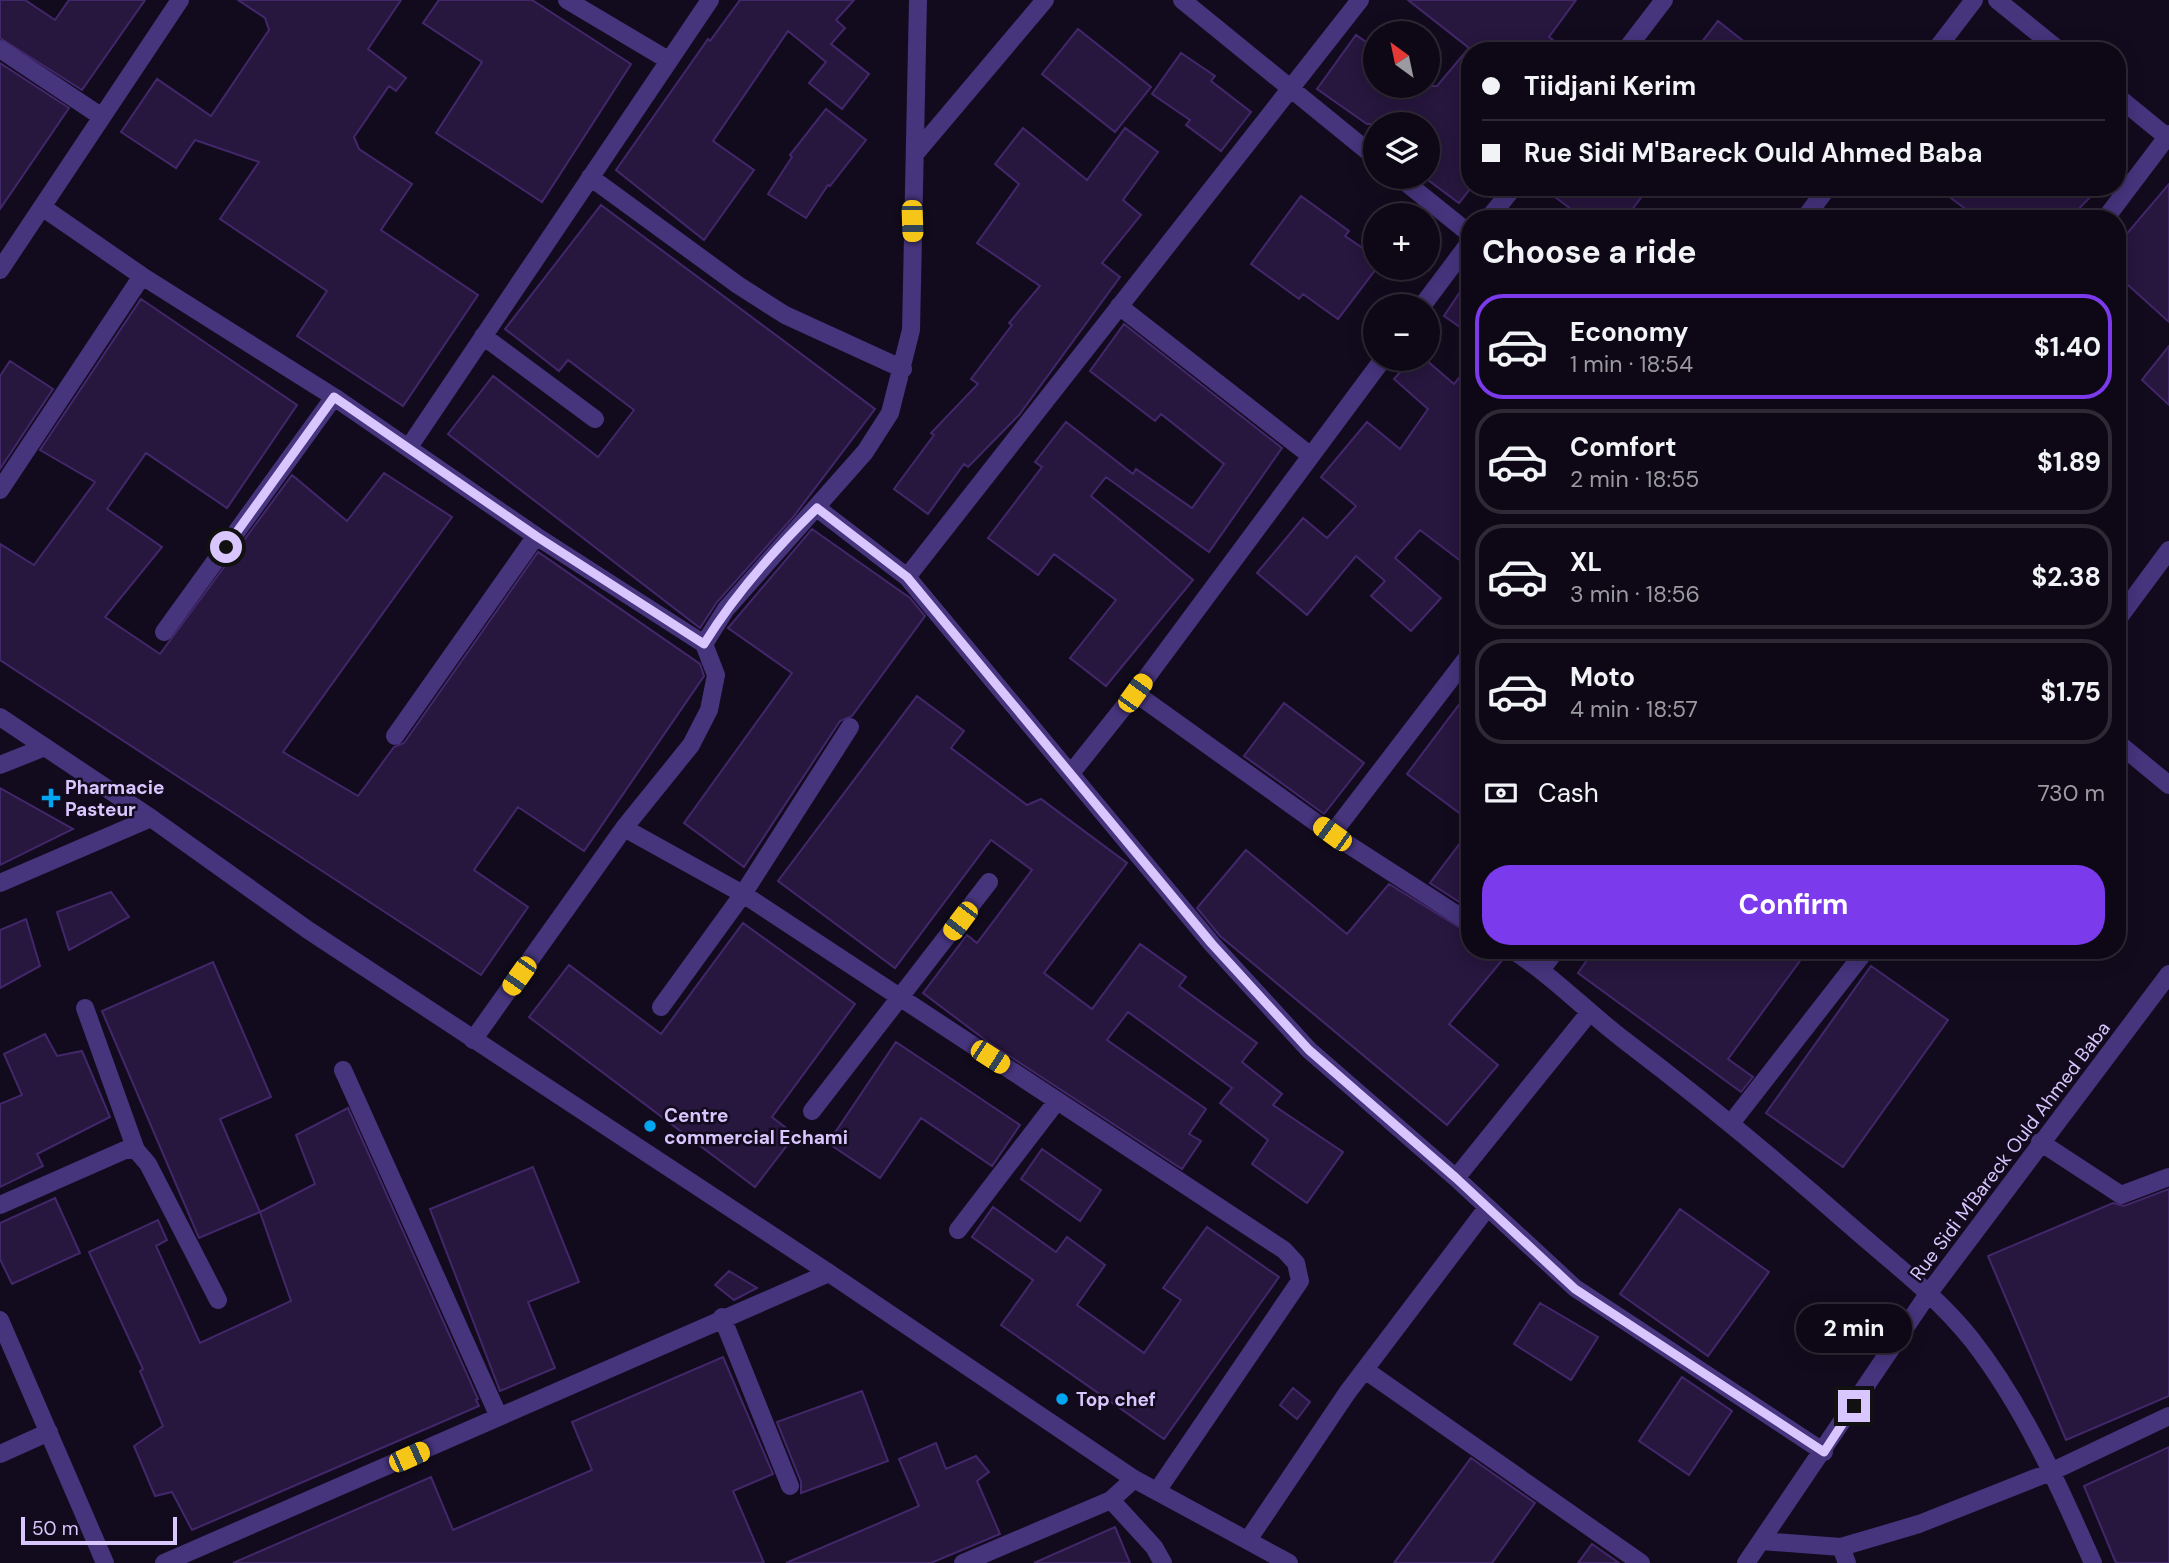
<!DOCTYPE html>
<html lang="en">
<head>
<meta charset="utf-8">
<style>
	:root { --surface:#0e0816; --page:#1c1623; --text:#f1f3f6; --muted:#9b9aa1; --line:#2e2935; --accent:#7c3aed }
	body { margin:0; font-family:"DM Sans",sans-serif; background:var(--page); color:var(--text); height:100vh; display:flex; flex-direction:column; font-size:26px; white-space:nowrap }
	* { box-sizing:border-box; margin:0 }
	p { font-size:23px; color:var(--muted) }
	.icon { flex:none; width:38px; height:38px; fill:none; stroke:currentColor; stroke-width:2; stroke-linecap:round; stroke-linejoin:round }
	.map { position:relative; flex:1; overflow:hidden }
	.drawer { position:absolute; left:1461px; top:210px; width:665px; height:749px; display:flex; flex-direction:column; background:var(--surface); border-radius:28px; box-shadow:0 4px 18px #0003,0 0 0 2px var(--line) }
	.drawer>* { flex:none }
	.guide { position:absolute; left:1461px; top:42px; width:665px; height:154px; border-radius:28px; box-shadow:0 4px 18px #0003,0 0 0 2px var(--line); display:grid; align-content:center; height:154px; padding:0 21px; background:var(--surface) }
	.needle { width:46px; rotate:327deg }
	.tools { position:absolute; left:1363px; top:21px; display:grid; gap:14px }
	.tools a { display:grid; place-items:center; width:77px; height:77px; border-radius:50%; background:var(--surface); box-shadow:0 4px 18px #0003,0 0 0 2px var(--line); font-size:35px }
	.scale { position:absolute; left:21px; bottom:18px; width:156px; box-sizing:border-box; padding-left:7px; border:4px solid #d9c6ff; border-top:0; font-size:19px; line-height:24px; white-space:nowrap; color:#d9c6ff; -webkit-text-stroke:5px #120b1d; paint-order:stroke }
	.end { position:absolute; width:32px; height:32px; margin:-16px; border:9px solid #d9c6ff; background:#111; box-shadow:0 0 0 4px #111 }
	.from { border-radius:50% }
	.bubble { position:absolute; height:49px; border-radius:24px; background:var(--surface); box-shadow:0 4px 18px #0003,0 0 0 2px var(--line); font-size:23px; font-weight:700; line-height:49px; text-align:center }
	.car { position:absolute; width:21px; height:42px; margin:-21px -10px; border-radius:9px; box-shadow:0 0 5px 2px #0007; background:linear-gradient(#f5c518 24%,#345 0 40%,#f5c518 0 76%,#345 0 86%,#f5c518 0) }
	.guide b { display:flex; align-items:center; gap:24px; height:66px; font-size:26px }
	.guide b+b { border-top:2px solid var(--line) }
	.guide i { width:18px; height:18px; background:var(--text) }
	ul { padding:0; list-style:none }
	li { display:flex; align-items:center; gap:21px; height:105px; margin:0 14px 10px; padding:0 7px; border:4px solid var(--line); border-radius:28px }
	li div { flex:1 }
	li b { display:block; font-size:26px }
	li em { font-style:normal; font-weight:700 }
	li.on { border-color:var(--accent) }
	li>.icon { width:63px; height:63px; stroke-width:1.5 }
	h2 { padding:0 21px; font-size:32px; line-height:84px }
	.pay { display:flex; align-items:center; gap:18px; height:77px; padding:0 21px; font-size:26px }
	.pay p { margin-inline-start:auto }
	.action { display:flex; gap:14px; margin-top:auto; padding:14px 21px }
	.action a { flex:1; height:80px; border-radius:28px; background:var(--accent); color:#fff; font-size:28px; font-weight:700; line-height:80px; text-align:center }
	.map>svg:first-child { display:block }
	.building { fill:#27163e; stroke:#43276b; stroke-width:2 }
	.lines { fill:none; stroke-linecap:round; stroke-linejoin:round }
	.minor { stroke:#46347d; stroke-width:18 }
	.tertiary { stroke:#46347d; stroke-width:18 }
	.route { stroke:#d9c6ff; stroke-width:9 }
	.poi-dot { fill:#00a6f1; stroke:#120b1d; stroke-width:2.5 }
	.labels { text-anchor:middle; dominant-baseline:central; stroke-width:5; stroke-linejoin:round; paint-order:stroke }
	.poi-label { font-size:19px; font-weight:bold; fill:#d9c6ff; stroke:#120b1d; text-anchor:start }
	.street-label { font-size:19px; fill:#d9c6ff; stroke:#120b1d }
</style>
</head>
<body>
<div class="map">
<svg width="2169" height="1563" viewBox="0 0 2169 1563">
	<rect width="100%" height="100%" fill="#120b1d"/>
	<path class="building" d="M0 0H25L55 20 69 0H145L82 90 0 38Z
		M238 0H401L368 49 406 78 396 91 389 86 354 137 359 149 412 184 381 230 478 295 403 406 297 336 327 291 220 219 259 162 195 140 176 168 121 132 157 79 211 116 269 30 265 18Z
		M439 0H532L631 64 542 202 436 133 482 62 423 23Z
		M740 0H854L836 20 845 28 831 44 869 74 842 109 809 83 826 62 788 31 713 141 754 170 704 240 616 170 708 39 710 41Z
		M1408 0H1576L1549 37 1567 51 1470 49V189L1459 203 1428 180V124H1367L1317 89 1356 35 1376 49V86H1437L1469 48Z
		M1718 21 1756 51H1695Z
		M1078 29 1151 87 1115 132 1042 74Z
		M1181 53 1215 76 1211 81 1251 112 1221 151 1186 125 1190 120 1152 94Z
		M0 63 69 108 0 209Z
		M826 109 866 140 830 186 828 185 806 218 768 194 792 157 790 155Z
		M1023 128 1087 180 1125 128 1158 152 1123 200 1141 215 1102 263 1120 277 1019 415 968 467 964 464 928 514 894 489 934 435 931 433 978 384 971 379 1012 325 1009 323 1040 286 977 243 1019 184 995 164Z
		M2169 184V322L2118 276V244Z
		M1563 187H1649L1625 219H1584L1555 197Z
		M1936 187H2100L2069 219H1979Z
		M1301 196 1349 231 1345 236 1376 257V269L1338 319 1303 294 1299 299 1251 264Z
		M601 205 875 409 794 516 717 602 700 628 448 434 493 376 598 457 634 410 568 360 559 371 505 329Z
		M1460 292 1470 299V334L1444 316Z
		M141 299 297 405 227 508 146 453 107 509 162 547 105 617 160 654 292 475 347 521 384 473 452 517 283 752 358 796 394 747 404 743 538 552 700 664 704 676 584 851 518 807 474 870 528 907 481 975 0 660V544L34 565 95 482 40 450Z
		M1124 324 1282 448 1209 552 1106 477 1091 496 1193 580 1106 686 1070 658 1116 600 1054 554 1038 575 988 538 1042 467 1035 462 1066 422 1133 474 1136 469 1192 508 1224 464 1161 414 1155 421 1090 371Z
		M2169 346V405L2142 380Z
		M1412 359H1425L1454 384 1470 364V568L1420 530 1395 558 1441 598 1411 631 1371 596 1385 581 1356 556 1307 615 1257 573 1303 518 1327 538 1356 506 1321 477 1367 422 1400 449 1428 409 1394 379Z
		M10 361 53 389 0 469V376Z
		M812 529 910 598 925 616 852 716 840 721 744 867 684 823 792 673 728 628Z
		M1470 690V821L1407 774Z
		M917 696 964 731 951 748 1027 805 1041 799 1127 863 1044 973 1092 1009 1140 944 1186 977 1179 986 1257 1043 1242 1062 1282 1094 1273 1105 1343 1152 1307 1203 1252 1164 1268 1140 1220 1103 1232 1088 1128 1012 1107 1040 1206 1109 1189 1134 1201 1141 1182 1169 988 1042 923 993 967 935 977 943 1032 870 991 840 895 968 778 881Z
		M1284 703 1364 763 1324 814 1244 756Z
		M0 788 73 829 0 865Z
		M1470 830V909L1430 883Z
		M1246 850 1347 934 1389 884 1470 934V950H1501L1504 958 1449 1024 1498 1065 1447 1125 1220 936 1197 908Z
		M111 892 129 917 69 950 57 912Z
		M26 919 40 966 0 988V930Z
		M743 923 855 1004 772 1117 795 1135 755 1187 529 1017 569 965 661 1034Z
		M1594 950H1808L1728 1059 1753 1077 1741 1092 1578 973Z
		M213 962 271 1097 220 1119 260 1212 199 1238 102 1011Z
		M1871 966 1948 1020 1843 1167 1766 1113Z
		M45 1034 57 1056 82 1051 110 1117 37 1154 43 1166 0 1187V1104L22 1095 4 1054Z
		M896 1042 1020 1125 992 1166 921 1118 880 1178 828 1143Z
		M348 1108 478 1399 476 1400 479 1406 192 1530 172 1492 155 1496 134 1446 163 1426 140 1371 143 1369 89 1252 158 1220 167 1240 156 1246 200 1343 291 1301 260 1212 315 1184 296 1135Z
		M1042 1149 1101 1190 1080 1221 1021 1179Z
		M533 1167 579 1282 528 1302 555 1368 500 1391 430 1209Z
		M2169 1189V1396L2066 1440 1988 1256 2113 1203 2124 1206Z
		M55 1198 80 1253 12 1284 0 1259V1223Z
		M993 1207 1056 1252 1067 1237 1105 1265 1077 1305 1144 1353 1181 1300 1163 1288 1207 1227 1279 1277 1164 1439 1001 1325 1033 1280 972 1237Z
		M1680 1209 1769 1272 1708 1356 1620 1294Z
		M729 1271 757 1288 734 1300 715 1285Z
		M1540 1303 1598 1337 1571 1380 1514 1344Z
		M723 1357 773 1474 733 1491 764 1563H233L431 1477 453 1530 592 1470 572 1422Z
		M1682 1377 1732 1411 1689 1475 1639 1441Z
		M1293 1388 1310 1402 1297 1419 1280 1405Z
		M862 1391 888 1461 801 1493V1482L777 1422Z
		M936 1443 946 1469 976 1456 989 1472 977 1481 1000 1534 931 1563H786L919 1506 899 1459Z
		M2169 1447V1563H2116L2084 1486Z
		M1471 1458 1535 1503 1492 1563H1394Z
		M1115 1527 1130 1563H1034Z
		M1592 1544 1619 1563H1578Z"/>
	<g class="lines">
		<path class="minor" d="M567 0 668 60
			M1182 0 1376 158
			M1997 0 2060 51
			M0 49 102 117
			M1625 51 1664 0
			M1935 51 1974 0
			M2118 97 2167 137 2169 134
			M915 154 1045 0
			M590 177 738 285 785 315 903 369
			M1399 177 1470 234
			M42 207 142 276 334 397 536 536 704 644 716 675 709 710 691 745 624 828 473 1040
			M1488 219 1514 187
			M1804 219 1828 187
			M2105 219 2167 137 2169 139
			M0 270 180 0
			M1119 306 1311 456
			M1422 306 1470 242
			M483 336 595 419
			M409 447 710 0
			M0 490 142 276
			M817 508 907 577 1212 944 1309 1050 1456 1178 1575 1288 1824 1452
			M907 577 1360 0
			M2118 619 2169 550
			M164 632 334 397
			M704 644 726 609 865 452 890 413 911 330 918 0
			M1135 693 1332 834 1470 923
			M395 736 536 536
			M2118 743 2169 785
			M0 765 45 747
			M1072 772 1135 693 1383 359
			M624 828 743 894 1284 1250 1296 1263 1300 1281 1157 1491
			M1332 834 1470 654
			M0 883 151 818
			M1512 950C1553 976 1586 1011 1624 1040 1703 1100 1778 1162 1853 1228 1893 1263 1938 1297 1972 1340 2024 1407 2059 1486 2093 1563
			M1542 969 1556 950
			M661 1007 743 894 850 727
			M85 1008 136 1150
			M343 1070 499 1417
			M812 1111 989 882
			M1732 1122 1866 950
			M2040 1142 2121 1195 2169 1177
			M1456 1178 1589 1013
			M0 1205 125 1150H136L148 1164 218 1300
			M958 1230 1057 1101
			M722 1317 790 1486
			M0 1320 105 1563
			M1365 1370 1641 1563
			M0 1454 49 1432
			M1111 1500 1154 1547 1163 1563
			M1248 1540 1347 1393 1487 1208
			M1761 1541 1841 1547 1919 1524 2053 1471 2169 1416
			M1841 1547 1847 1563
			M164 1563 829 1273
			M963 1563 1111 1500 1134 1479
			M1746 1563 1928 1294 2169 974"/>
		<path class="tertiary" d="M0 717 151 818 308 930 829 1273 1134 1479 1289 1563"/>
	</g>
	<g class="lines">
		<path class="route" d="M226 547 334 397 536 536 704 644C735 594 775 549 817 508L907 577 1212 944 1309 1050 1456 1178 1575 1289 1824 1452 1854 1406"/>
	</g>
	<g class="poi-dot">
		<path d="M47.5 787.5h7v7h7v7h-7v7h-7v-7h-7v-7h7z"/>
		<circle cx="650" cy="1126" r="7"/>
		<circle cx="1062" cy="1399" r="7"/>
	</g>
	<g class="labels">
		<g class="poi-label">
			<text x="65" y="787">Pharmacie<tspan x="65" dy="22">Pasteur</tspan></text>
			<text x="664" y="1115">Centre<tspan x="664" dy="22">commercial Echami</tspan></text>
			<text x="1076" y="1399">Top chef</text>
		</g>
		<g class="street-label">
			<text transform="translate(2010 1151) rotate(-53)">Rue Sidi M'Bareck Ould Ahmed Baba</text>
		</g>
	</g>
</svg>
<div class="tools">
<a><svg class="needle" viewBox="-14 -14 28 28"><path d="M0-13l5 13h-10z" fill="#e53935"/><path d="M0 13l5-13h-10z" fill="#9b9aa1"/></svg></a>
<a><svg class="icon" aria-label="layers" viewBox="0 0 24 24"><path d="M12 4l9 5-9 5-9-5zM3 14l9 5 9-5"/></svg></a>
<a>+</a>
<a>−</a>
</div>
<div class="scale">50 m</div>
<i class="end from" style="left:226px;top:547px"></i>
<i class="end" style="left:1854px;top:1406px"></i>
<div class="bubble" style="left:1796px;top:1304px;width:116px">2 min</div>
<i class="car" style="left:912px;top:221px;rotate:178deg"></i>
<i class="car" style="left:1135px;top:693px;rotate:36deg"></i>
<i class="car" style="left:1332px;top:834px;rotate:306deg"></i>
<i class="car" style="left:960px;top:921px;rotate:217deg"></i>
<i class="car" style="left:519px;top:976px;rotate:215deg"></i>
<i class="car" style="left:990px;top:1057px;rotate:123deg"></i>
<i class="car" style="left:409px;top:1457px;rotate:66deg"></i>
<div class="guide">
<b><i class="from"></i>Tiidjani Kerim</b>
<b><i></i>Rue Sidi M'Bareck Ould Ahmed Baba</b>
</div>
<section class="drawer">
<h2>Choose a ride</h2>
<ul>
<li class="on"><svg class="icon" aria-label="car" viewBox="0 0 24 24"><path d="M5 17H2v-5l4-1 3-4h7l3 4 3 1v5h-3M9 17h6M6 11h13"/><circle cx="7" cy="17" r="2"/><circle cx="17" cy="17" r="2"/></svg><div><b>Economy</b><p>1 min · 18:54</p></div><em>$1.40</em></li>
<li><svg class="icon" aria-label="car" viewBox="0 0 24 24"><path d="M5 17H2v-5l4-1 3-4h7l3 4 3 1v5h-3M9 17h6M6 11h13"/><circle cx="7" cy="17" r="2"/><circle cx="17" cy="17" r="2"/></svg><div><b>Comfort</b><p>2 min · 18:55</p></div><em>$1.89</em></li>
<li><svg class="icon" aria-label="car" viewBox="0 0 24 24"><path d="M5 17H2v-5l4-1 3-4h7l3 4 3 1v5h-3M9 17h6M6 11h13"/><circle cx="7" cy="17" r="2"/><circle cx="17" cy="17" r="2"/></svg><div><b>XL</b><p>3 min · 18:56</p></div><em>$2.38</em></li>
<li><svg class="icon" aria-label="car" viewBox="0 0 24 24"><path d="M5 17H2v-5l4-1 3-4h7l3 4 3 1v5h-3M9 17h6M6 11h13"/><circle cx="7" cy="17" r="2"/><circle cx="17" cy="17" r="2"/></svg><div><b>Moto</b><p>4 min · 18:57</p></div><em>$1.75</em></li>
</ul>
<div class="pay"><svg class="icon" aria-label="cash" viewBox="0 0 24 24"><path d="M3 7h18v10H3z"/><circle cx="12" cy="12" r="2"/></svg>Cash<p>730 m</p></div>
<div class="action"><a>Confirm</a></div>
</section>
</div>
</body>
</html>
